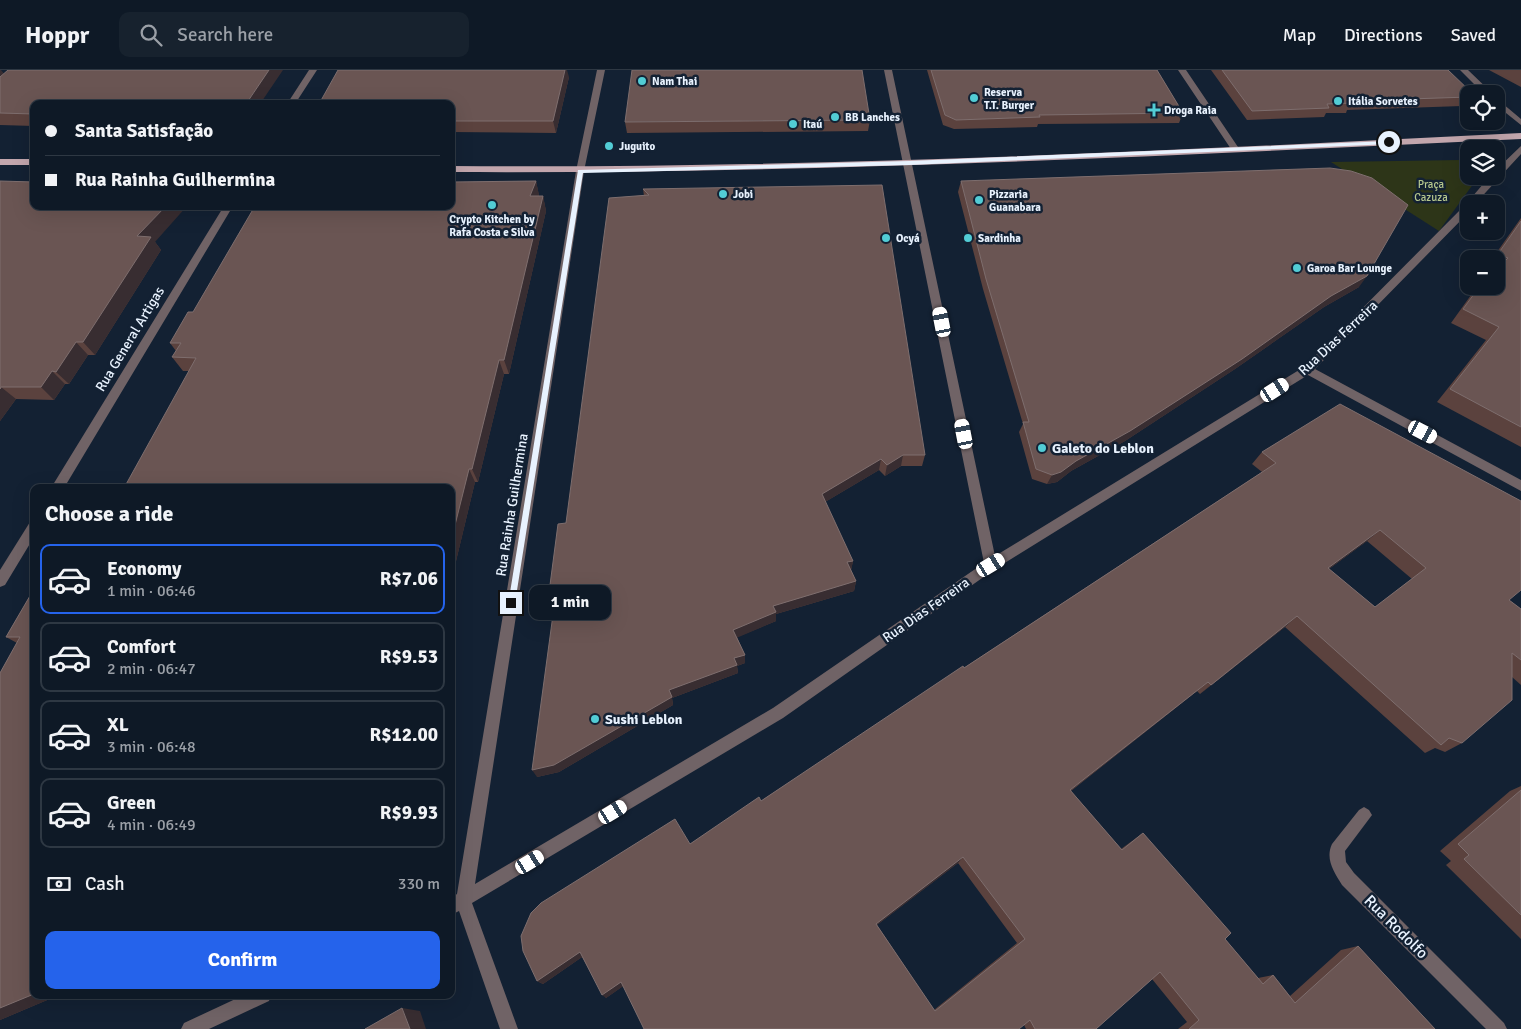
<!DOCTYPE html>
<html lang="en">
<head>
<meta charset="utf-8">
<style>
	:root { --surface:#0e1926; --page:#17222e; --text:#f1f3f6; --muted:#9ba0a7; --line:#2e3843; --accent:#2563eb }
	body { margin:0; font-family:Signika,sans-serif; background:var(--page); color:var(--text); height:100vh; display:flex; flex-direction:column; font-size:19px; white-space:nowrap }
	* { box-sizing:border-box; margin:0 }
	p { font-size:16px; color:var(--muted) }
	.icon { flex:none; width:28px; height:28px; fill:none; stroke:currentColor; stroke-width:2; stroke-linecap:round; stroke-linejoin:round }
	.map { position:relative; flex:1; overflow:hidden }
	.details { position:absolute; left:30px; top:414px; width:425px; height:515px; display:flex; flex-direction:column; background:var(--surface); border-radius:10px; box-shadow:0 5px 20px #0002,0 0 0 1px var(--line) }
	.details>* { flex:none }
	.guide { position:absolute; left:30px; top:30px; width:425px; height:110px; border-radius:10px; box-shadow:0 5px 20px #0002,0 0 0 1px var(--line); display:grid; align-content:center; height:110px; padding:0 15px; background:var(--surface) }
	.controls { position:absolute; left:1460px; top:15px; display:grid; gap:10px }
	.controls a { display:grid; place-items:center; width:45px; height:45px; border-radius:10px; background:var(--surface); box-shadow:0 5px 20px #0002,0 0 0 1px var(--line); font-size:25px }
	.end { position:absolute; width:22px; height:22px; margin:-11px; border:6px solid #e8f2fe; background:#111; box-shadow:0 0 0 2px #111 }
	.from { border-radius:50% }
	.bubble { position:absolute; height:35px; border-radius:10px; background:var(--surface); box-shadow:0 5px 20px #0002,0 0 0 1px var(--line); font-size:16px; font-weight:700; line-height:35px; text-align:center }
	.car { position:absolute; width:15px; height:30px; margin:-15px -8px; border-radius:6px; box-shadow:0 0 4px 1px #0007; background:linear-gradient(#fff 24%,#345 0 40%,#fff 0 76%,#345 0 86%,#fff 0) }
	.guide b { display:flex; align-items:center; gap:18px; height:48px; font-size:19px }
	.guide b+b { border-top:1px solid var(--line) }
	.guide i { width:12px; height:12px; background:var(--text) }
	ul { padding:0; list-style:none }
	li { display:flex; align-items:center; gap:15px; height:70px; margin:0 10px 8px; padding:0 5px; border:2px solid var(--line); border-radius:10px }
	li div { flex:1 }
	li b { display:block; font-size:19px }
	li em { font-style:normal; font-weight:700 }
	li.selected { border-color:var(--accent) }
	li>.icon { width:45px; height:45px; stroke-width:1.5 }
	h2 { padding:0 15px; font-size:22px; line-height:60px }
	.pay { display:flex; align-items:center; gap:12px; height:55px; padding:0 15px; font-size:19px }
	.pay p { margin-inline-start:auto }
	.primary-button { display:flex; gap:10px; margin-top:auto; padding:10px 15px }
	.primary-button a { flex:1; height:58px; border-radius:10px; background:var(--accent); color:#fff; font-size:20px; font-weight:700; line-height:58px; text-align:center }
	header { display:flex; align-items:center; gap:30px; box-sizing:border-box; height:70px; padding:0 25px; background:var(--surface); border-bottom:1px solid var(--line) }
	header strong { font-size:24px }
	nav { display:flex; gap:28px; margin-inline-start:auto; font-size:18px }
	.search { width:350px; height:45px; background:var(--page); display:flex; align-items:center; gap:12px; box-sizing:border-box; padding:0 18px; border-radius:10px; color:var(--muted); font-size:19px }
	.map>svg:first-child { display:block }
	.green { fill:#2d3518 }
	.lines { fill:none; stroke-linecap:round; stroke-linejoin:round }
	.minor { fill:#706366; fill-rule:evenodd }
	.major { fill:#c2a6ad; fill-rule:evenodd }
	.wall { fill:#5b423e; fill-rule:evenodd }
	.shaded-wall { fill:#382d31 }
	.building { fill:#6a5553; stroke:#7e6e6e; fill-rule:evenodd }
	.route { fill:#e8f2fe }
	.poi-dot { fill:#52ccd5; stroke:#132133; stroke-width:2 }
	.labels { text-anchor:middle; dominant-baseline:central; stroke-width:5; stroke-linejoin:round; paint-order:stroke }
	.far-poi-label { font-size:11px; font-weight:bold; fill:#e8f2fe; stroke:#132133; text-anchor:start }
	.far-park-label { font-size:11px; fill:#b6c78e; stroke:#132133 }
	.street-label { font-size:14px; fill:#e8f2fe; stroke:#132133 }
	.poi-label { font-size:14px; font-weight:bold; fill:#e8f2fe; stroke:#132133; text-anchor:start }
	.near-street-label { font-size:16px; fill:#e8f2fe; stroke:#132133 }
</style>
</head>
<body>
<header>
<strong>Hoppr</strong>
<div class="search"><svg class="icon" aria-label="search" viewBox="0 0 24 24"><circle cx="10" cy="10" r="6"/><path d="M15 15l6 6"/></svg>Search here</div>
<nav><a>Map</a><a>Directions</a><a>Saved</a></nav>
</header>
<div class="map">
<svg width="1521" height="959" viewBox="0 0 1521 959">
	<rect width="100%" height="100%" fill="#132133"/>
	<path class="green" d="M1461 90 1469 92V106H1479L1439 161 1331 92Z"/>
	<g class="lines">
		<path class="minor" d="M309 0H317L295 34H287Z
			M597 0H605L584 101 475 814 773 638 984 493 884 0H892L995 486 1304 297 1466 134 1490 106H1496V100L1521 76V84L1475 134H1469V142L1315 299 1521 410V421L1308 305 995 499 783 648 472 833 518 959H500L459 841 451 845V828L457 824 576 101Z
			M1178 0H1186L1240 80 1239 82H1233Z
			M1460 0H1468L1493 24H1484Z
			M1496 28 1521 49V55L1496 35Z
			M224 136H233L64 418H51Z
			M34 451V467L5 515 0 517V500L30 452Z
			M1364 737 1369 740 1372 745 1345 781 1346 792 1354 803 1504 953 1507 959H1486L1342 815C1334 802 1325 789 1332 774L1359 740Z
			M244 925H271L269 931 209 959H181L184 953Z"/>
		<path class="major" d="M1521 63V69C1164 86 808 104 451 102V96C808 99 1164 81 1521 63Z
			M0 89H34V95H0Z"/>
	</g>
	<path class="wall" d="M0 0 34 34V56L0 55Z
		M927 0H1157L1183 43 1179 53 1038 54 1037 57 954 59 943 55Z
		M1211 0H1448L1469 24V31L1467 34H1464L1462 36 1347 40 1346 43H1326L1324 47 1247 50Z
		M1489 0H1521V17Z
		M569 7 556 63 451 62V34Z
		M870 50 868 61 627 63 625 52Z
		M0 111 155 172 161 180 95 285H88L69 314H65L54 330 16 329 0 351Z
		M536 111 539 126H543L546 141 509 304H504L478 412H475L451 512V418L188 301H183L172 287 176 281 170 273 193 242Z
		M961 111 1359 217 1324 237 1235 299 1125 371 1071 401 1057 412 1047 414 1032 409 1019 362 1023 354 983 219 958 122Z
		M643 119 925 385 922 396H901L885 406 879 400 825 432 853 491 851 500 856 511 854 521 776 544V551L737 567 745 585V593L737 596 738 603 672 628 673 635 559 702 537 707 556 525H554L550 515 566 453 644 126Z
		M1521 148V377L1437 332 1486 270 1451 253 1471 225 1479 216H1496V189H1492Z
		M1262 382 1509 530 1521 539V615L1512 607 1462 673 1445 682 1435 678 1425 683 1285 557 1200 624 1197 621 1071 721 1121 779 1143 763 1225 869 1258 908 1273 905 1290 926 1341 880 1358 876 1435 959H1178L1187 952 1152 909 1096 959H1026L1024 955 623 916 606 928 582 887 543 914 537 911 690 774 761 731 1262 402 1252 394ZM1367 471 1412 509 1375 537 1329 499ZM958 793 1017 873 934 940 877 855Z
		M34 519V925H59L0 950V603L17 573 6 567Z
		M1521 716V869L1446 795 1451 791 1440 781 1510 721Z"/>
	<path class="shaded-wall" d="M0 0H1L8 9 0 16Z
		M269 0H283L260 34H246Z
		M565 0H567L569 7 556 63 553 51Z
		M536 111 539 125 534 141 530 126Z
		M543 126 546 141 509 304 504 290Z
		M166 136H187L155 172 161 180 95 285 83 272 137 166Z
		M1367 206 1359 217 1324 237 1235 299 1125 371 1071 401 1057 412 1047 414 1052 405 1076 391 1331 226Z
		M76 272 88 285 69 314 56 302Z
		M499 290 504 304 478 412 472 399Z
		M52 301 65 314 54 330 41 317Z
		M1 317 16 329 0 351V319Z
		M903 385 901 396 885 406 887 395Z
		M881 389 879 400 820 435 822 424Z
		M469 399 475 412 451 512V471Z
		M1380 460 1367 471 1315 509 1328 498Z
		M853 491 851 501 847 492Z
		M856 511 854 521 776 544V551L734 569 733 560 773 536Z
		M1297 546 1285 557 1200 624 1211 615Z
		M745 585V593L737 596 738 603 672 628 673 635 559 702 537 707 532 700 669 620 734 588Z
		M1208 612 1197 621 1062 727 1070 720Z
		M963 787 958 793 873 858 876 854Z
		M580 882 585 885 543 914 537 911Z
		M621 912 625 915 606 928 602 925Z
		M34 924V925H59L0 950V938Z
		M402 938 420 941 426 959H410Z"/>
	<path class="building" d="M8 0H269L246 34H34V44L0 43V7Z
		M338 0H565L553 51H451V34H319Z
		M632 0H862L870 50 625 52Z
		M931 0H1157L1183 43 1039 45 1040 47 956 50 945 45Z
		M1222 0H1448L1473 24 1467 25 1469 27 1349 31 1351 33 1327 34 1329 38 1252 41Z
		M1330 98 1351 101 1372 108 1408 135 1367 206 1331 226 1242 289 1130 361 1076 391 1061 402 1052 405 1036 399 1023 352H1029L986 209 961 111Z
		M0 111 34 112V136H166L137 166 151 167 83 272H76L56 302 52 301 41 317H1L0 319Z
		M536 111 530 126H543L504 290H499L472 399H469L451 471V418H124L196 288 172 287 181 273H170L188 242H193L255 136H451V112Z
		M882 115 925 385H903L887 395 881 389 822 424 853 491 847 492 856 511 773 536 776 542 733 560 745 585 734 588 737 595 669 620 672 627 554 695 532 700 557 515H550L558 454 566 453 609 128 649 125 643 119Z
		M1521 151V357L1450 319 1499 257 1463 239 1480 216H1496V200L1508 188 1498 184Z
		M1340 334 1521 431V520L1509 530 1521 539V590L1512 583V630L1462 673 1449 668 1441 675 1297 546 1211 615 1208 612 1070 720 1122 780 1143 763 1231 863 1225 869 1263 914 1273 905 1295 933 1358 876 1435 959H1189L1199 950 1160 902 1096 959H1035L1030 950 1019 959H644L621 912 602 925 580 882 537 911 523 881 521 866 531 843 541 833 675 749 690 774 759 727 761 731 963 596 964 598 1276 393 1262 382ZM1380 460 1426 498 1375 537 1328 498ZM963 787 1025 869 935 941 876 854Z
		M34 519V800L32 803 34 802V924L0 938V603L20 567H6Z
		M1521 720V845L1464 789 1469 785 1458 774Z
		M402 938 410 959H365Z"/>
	<path class="route" d="M1389 71 1391 74 909 95 583 103 515 533 514 535H508L578 100 909 91Z"/>
	<g class="poi-dot">
		<circle cx="642" cy="11" r="5"/>
		<circle cx="974" cy="28" r="5"/>
		<circle cx="1338" cy="31" r="5"/>
		<path d="M1151.5 32.5h5v5h5v5h-5v5h-5v-5h-5v-5h5z"/>
		<circle cx="835" cy="47" r="5"/>
		<circle cx="793" cy="54" r="5"/>
		<circle cx="609" cy="76" r="5"/>
		<circle cx="723" cy="124" r="5"/>
		<circle cx="979" cy="130" r="5"/>
		<circle cx="492" cy="135" r="5"/>
		<circle cx="886" cy="168" r="5"/>
		<circle cx="968" cy="168" r="5"/>
		<circle cx="1297" cy="198" r="5"/>
		<circle cx="1042" cy="378" r="5"/>
		<circle cx="595" cy="649" r="5"/>
	</g>
	<g class="labels">
		<g class="far-poi-label">
			<text x="652" y="11">Nam Thai</text>
			<text x="984" y="22">Reserva<tspan x="984" dy="13">T.T. Burger</tspan></text>
			<text x="1348" y="31">Itália Sorvetes</text>
			<text x="1164" y="40">Droga Raia</text>
			<text x="845" y="47">BB Lanches</text>
			<text x="803" y="54">Itaú</text>
			<text x="619" y="76">Juguito</text>
			<text x="733" y="124">Jobi</text>
			<text x="989" y="124">Pizzaria<tspan x="989" dy="13">Guanabara</tspan></text>
			<text x="492" y="149" text-anchor="middle">Crypto Kitchen by<tspan x="492" dy="13">Rafa Costa e Silva</tspan></text>
			<text x="896" y="168">Ocyá</text>
			<text x="978" y="168">Sardinha</text>
			<text x="1307" y="198">Garoa Bar Lounge</text>
		</g>
		<g class="far-park-label">
			<text x="1431" y="114">Praça<tspan x="1431" dy="13">Cazuza</tspan></text>
		</g>
		<g class="street-label">
			<text transform="translate(1338 268) rotate(-43)">Rua Dias Ferreira</text>
			<text transform="translate(130 269) rotate(-59)">Rua General Artigas</text>
			<text transform="translate(512 435) rotate(-81)">Rua Rainha Guilhermina</text>
			<text transform="translate(926 540) rotate(-35)">Rua Dias Ferreira</text>
		</g>
		<g class="poi-label">
			<text x="1052" y="378">Galeto do Leblon</text>
			<text x="605" y="649">Sushi Leblon</text>
		</g>
		<g class="near-street-label">
			<text transform="translate(1396 857) rotate(45)">Rua Rodolfo</text>
		</g>
	</g>
</svg>
<div class="controls">
<a><svg class="icon" aria-label="locate" viewBox="0 0 24 24"><circle cx="12" cy="12" r="6"/><path d="M12 2v4M12 18v4M2 12h4M18 12h4"/></svg></a>
<a><svg class="icon" aria-label="layers" viewBox="0 0 24 24"><path d="M12 4l9 5-9 5-9-5zM3 14l9 5 9-5"/></svg></a>
<a>+</a>
<a>−</a>
</div>
<i class="end from" style="left:1389px;top:72px"></i>
<i class="end" style="left:511px;top:533px"></i>
<div class="bubble" style="left:529px;top:515px;width:82px">1 min</div>
<i class="car" style="left:942px;top:252px;rotate:349deg"></i>
<i class="car" style="left:1275px;top:320px;rotate:58deg"></i>
<i class="car" style="left:1423px;top:362px;rotate:118deg"></i>
<i class="car" style="left:964px;top:364px;rotate:349deg"></i>
<i class="car" style="left:991px;top:495px;rotate:59deg"></i>
<i class="car" style="left:613px;top:742px;rotate:59deg"></i>
<i class="car" style="left:530px;top:792px;rotate:59deg"></i>
<div class="guide">
<b><i class="from"></i>Santa Satisfação</b>
<b><i></i>Rua Rainha Guilhermina</b>
</div>
<section class="details">
<h2>Choose a ride</h2>
<ul>
<li class="selected"><svg class="icon" aria-label="car" viewBox="0 0 24 24"><path d="M5 17H2v-5l4-1 3-4h7l3 4 3 1v5h-3M9 17h6M6 11h13"/><circle cx="7" cy="17" r="2"/><circle cx="17" cy="17" r="2"/></svg><div><b>Economy</b><p>1 min · 06:46</p></div><em>R$7.06</em></li>
<li><svg class="icon" aria-label="car" viewBox="0 0 24 24"><path d="M5 17H2v-5l4-1 3-4h7l3 4 3 1v5h-3M9 17h6M6 11h13"/><circle cx="7" cy="17" r="2"/><circle cx="17" cy="17" r="2"/></svg><div><b>Comfort</b><p>2 min · 06:47</p></div><em>R$9.53</em></li>
<li><svg class="icon" aria-label="car" viewBox="0 0 24 24"><path d="M5 17H2v-5l4-1 3-4h7l3 4 3 1v5h-3M9 17h6M6 11h13"/><circle cx="7" cy="17" r="2"/><circle cx="17" cy="17" r="2"/></svg><div><b>XL</b><p>3 min · 06:48</p></div><em>R$12.00</em></li>
<li><svg class="icon" aria-label="car" viewBox="0 0 24 24"><path d="M5 17H2v-5l4-1 3-4h7l3 4 3 1v5h-3M9 17h6M6 11h13"/><circle cx="7" cy="17" r="2"/><circle cx="17" cy="17" r="2"/></svg><div><b>Green</b><p>4 min · 06:49</p></div><em>R$9.93</em></li>
</ul>
<div class="pay"><svg class="icon" aria-label="cash" viewBox="0 0 24 24"><path d="M3 7h18v10H3z"/><circle cx="12" cy="12" r="2"/></svg>Cash<p>330 m</p></div>
<div class="primary-button"><a>Confirm</a></div>
</section>
</div>
</body>
</html>
